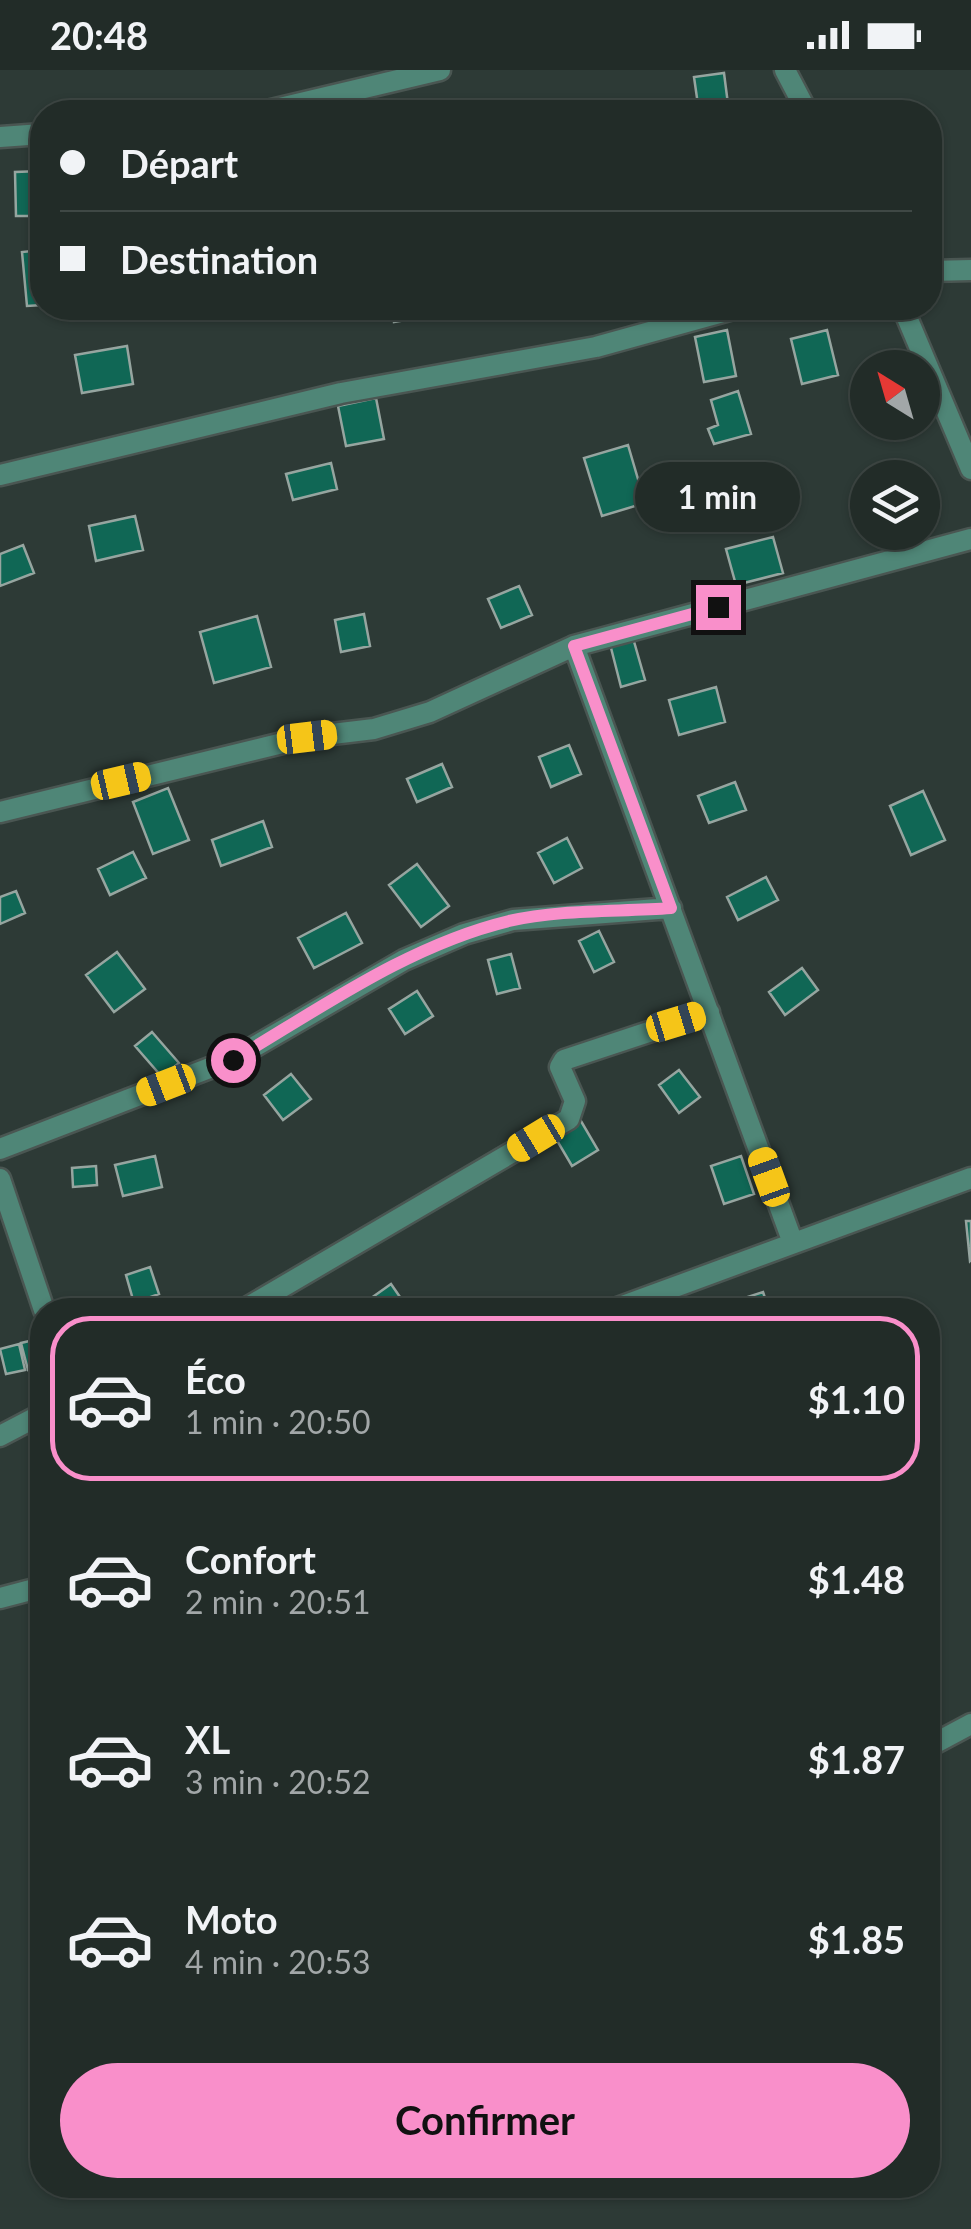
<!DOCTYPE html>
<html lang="fr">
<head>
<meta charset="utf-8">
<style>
	:root { --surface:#222c28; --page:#2a3430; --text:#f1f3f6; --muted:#a2a7a8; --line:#3f4845; --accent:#f98fca }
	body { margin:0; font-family:Lato,sans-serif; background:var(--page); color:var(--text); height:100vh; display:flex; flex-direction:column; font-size:38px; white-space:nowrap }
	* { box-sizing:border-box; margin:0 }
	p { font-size:32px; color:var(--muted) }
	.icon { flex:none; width:55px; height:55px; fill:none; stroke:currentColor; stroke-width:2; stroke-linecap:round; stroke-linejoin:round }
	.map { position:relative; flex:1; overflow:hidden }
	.details { position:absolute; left:30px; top:1228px; width:910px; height:900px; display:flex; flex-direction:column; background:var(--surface); border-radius:40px; box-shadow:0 2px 8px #0004,0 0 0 2px var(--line) }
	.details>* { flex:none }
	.guide { position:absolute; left:30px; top:30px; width:912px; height:220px; border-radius:40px; box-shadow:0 2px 8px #0004,0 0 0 2px var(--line); display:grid; align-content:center; height:220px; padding:0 30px; background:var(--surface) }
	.needle { width:65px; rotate:323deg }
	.tools { position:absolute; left:850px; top:280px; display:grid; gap:20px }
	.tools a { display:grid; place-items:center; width:90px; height:90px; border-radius:50%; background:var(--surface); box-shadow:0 2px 8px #0004,0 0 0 2px var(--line); font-size:50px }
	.end { position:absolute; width:45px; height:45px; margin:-22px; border:12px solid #f98fca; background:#111; box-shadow:0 0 0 5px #111 }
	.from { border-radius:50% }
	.bubble { position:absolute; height:70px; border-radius:35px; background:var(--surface); box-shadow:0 2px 8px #0004,0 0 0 2px var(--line); font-size:32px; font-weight:700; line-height:70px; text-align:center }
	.car { position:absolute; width:30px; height:60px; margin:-30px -15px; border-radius:12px; box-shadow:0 0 8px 2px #0007; background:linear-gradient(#f5c518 24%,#345 0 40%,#f5c518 0 76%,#345 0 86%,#f5c518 0) }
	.guide b { display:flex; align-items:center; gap:35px; height:95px; font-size:38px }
	.guide b+b { border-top:2px solid var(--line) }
	.guide i { width:25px; height:25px; background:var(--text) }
	ul { padding:18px 0 0; list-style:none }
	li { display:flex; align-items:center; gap:30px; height:165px; margin:0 20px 15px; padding:0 10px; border:5px solid transparent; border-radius:40px }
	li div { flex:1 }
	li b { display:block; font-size:38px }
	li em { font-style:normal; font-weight:700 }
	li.current { border-color:var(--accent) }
	li>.icon { width:90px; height:90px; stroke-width:1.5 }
	.primary-button { display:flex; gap:20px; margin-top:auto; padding:20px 30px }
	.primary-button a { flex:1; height:115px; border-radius:60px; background:var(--accent); color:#111; font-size:40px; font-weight:700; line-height:115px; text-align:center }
	.status { display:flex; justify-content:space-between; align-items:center; height:70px; padding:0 50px; background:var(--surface); direction:ltr }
	.status svg { height:28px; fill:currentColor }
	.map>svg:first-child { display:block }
	.building { fill:#106755; stroke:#96a5a0; stroke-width:2.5 }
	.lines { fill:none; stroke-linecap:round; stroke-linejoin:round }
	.street-casing { stroke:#4a5652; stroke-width:25 }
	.street { stroke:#4f8677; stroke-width:20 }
	.route { stroke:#f98fca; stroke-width:12 }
</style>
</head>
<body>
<div class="status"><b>20:48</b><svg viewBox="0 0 49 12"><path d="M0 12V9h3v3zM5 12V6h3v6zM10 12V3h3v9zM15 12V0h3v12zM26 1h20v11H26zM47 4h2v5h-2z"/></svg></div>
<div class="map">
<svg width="971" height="2159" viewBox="0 0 971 2159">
	<rect width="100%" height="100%" fill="#2d3a36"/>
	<path class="building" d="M724 3 729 42H699L694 7Z
		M42 101V146H16L15 102Z
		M42 180V235L27 236 22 182Z
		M392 238H439L440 244 394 252Z
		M727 260 736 306 704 312 695 267Z
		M827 260 838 305 802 314 791 269Z
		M127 276 133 314 82 323 75 285Z
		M738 321 751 364 714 374 708 359 718 355 711 330Z
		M376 328 384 369 346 376 338 336Z
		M628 375 645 433 602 446 584 388Z
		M331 393 337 419 293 430 286 404Z
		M868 419V458L854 424Z
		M135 446 143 480 96 491 89 456Z
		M773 467 783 503 736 515 726 479Z
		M23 475 34 503 0 516V484Z
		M519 516 532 545 501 558 488 529Z
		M364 544 370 576 341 582 335 550Z
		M257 546 271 597 214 613 200 562Z
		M633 568 645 610 621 617 610 574Z
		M716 617 725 652 679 665 669 630Z
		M569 675 581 704 551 717 539 687Z
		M442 694 452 717 417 732 407 709Z
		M735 712 746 740 709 753 698 726Z
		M168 718 189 770 153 784 133 732Z
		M923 721 945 770 911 785 890 736Z
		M263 751 272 777 221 796 212 770Z
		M567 768 582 798 554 813 538 783Z
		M133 782 146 808 110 825 98 799Z
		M417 794 449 836 421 857 389 815Z
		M766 807 778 830 738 850 727 827Z
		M16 821 25 843 0 854V827Z
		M346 843 362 873 314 898 298 868Z
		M599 861 614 892 594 902 579 871Z
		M117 882 145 919 114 942 86 905Z
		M511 884 520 918 497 924 488 890Z
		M802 898 818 920 785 945 769 922Z
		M417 921 433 946 405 964 389 939Z
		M152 962 179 993 162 1007 135 976Z
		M679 1000 700 1027 679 1043 659 1015Z
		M291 1004 311 1029 283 1050 264 1025Z
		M578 1046 598 1080 572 1096 552 1062Z
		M155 1086 162 1117 123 1126 115 1095Z
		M741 1086 754 1124 724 1134 711 1096Z
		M96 1096 97 1115 73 1117 72 1098Z
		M966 1151H971V1190L970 1191Z
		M150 1197 159 1224 134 1233 126 1205Z
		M391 1214 409 1240H374L367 1231Z
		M763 1222 769 1240H735L732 1232Z
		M42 1268V1296L28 1300 21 1273Z
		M19 1274 25 1300 6 1304 0 1279Z
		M928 1474 938 1505 928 1508Z"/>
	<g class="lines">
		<g class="street-casing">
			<path id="street" d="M785 0 807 42
				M263 42 440 0
				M0 67 42 64
				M930 201 971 200
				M903 238 971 399
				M0 405 341 323 596 277 737 238
				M574 576 793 1173
				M0 742 307 667 374 659 430 642 574 576 971 469
				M0 1079 233 989 404 890 464 864 513 850 671 838
				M0 1109 44 1240
				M243 1240 569 1049 575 1031 560 997 564 990 709 942
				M612 1240 971 1108
				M0 1366 42 1344
				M0 1528 42 1517
				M928 1677 971 1654"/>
		</g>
		<use href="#street" class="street"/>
	</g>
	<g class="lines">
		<path class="route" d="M233 990C321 938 409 875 509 851 560 839 619 842 671 838L574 576 718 537"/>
	</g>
</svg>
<div class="tools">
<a><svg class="needle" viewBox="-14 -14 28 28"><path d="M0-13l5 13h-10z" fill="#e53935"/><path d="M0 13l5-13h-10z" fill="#a2a7a8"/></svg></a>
<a><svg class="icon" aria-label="layers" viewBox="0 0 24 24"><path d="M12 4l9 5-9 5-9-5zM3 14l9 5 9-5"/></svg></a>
</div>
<i class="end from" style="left:233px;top:990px"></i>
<i class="end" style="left:718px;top:537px"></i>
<div class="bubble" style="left:635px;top:392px;width:165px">1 min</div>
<i class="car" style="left:307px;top:667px;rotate:83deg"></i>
<i class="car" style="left:121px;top:711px;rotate:77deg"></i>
<i class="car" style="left:676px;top:952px;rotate:73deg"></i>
<i class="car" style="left:166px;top:1015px;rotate:249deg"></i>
<i class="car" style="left:536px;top:1068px;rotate:239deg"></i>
<i class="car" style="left:769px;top:1107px;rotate:340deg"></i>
<div class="guide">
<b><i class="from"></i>Départ</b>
<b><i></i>Destination</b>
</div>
<section class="details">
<ul>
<li class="current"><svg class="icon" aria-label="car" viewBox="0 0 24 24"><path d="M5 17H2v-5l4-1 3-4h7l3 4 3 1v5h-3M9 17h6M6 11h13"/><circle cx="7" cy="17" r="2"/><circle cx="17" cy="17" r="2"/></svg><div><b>Éco</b><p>1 min · 20:50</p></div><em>$1.10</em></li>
<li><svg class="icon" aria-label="car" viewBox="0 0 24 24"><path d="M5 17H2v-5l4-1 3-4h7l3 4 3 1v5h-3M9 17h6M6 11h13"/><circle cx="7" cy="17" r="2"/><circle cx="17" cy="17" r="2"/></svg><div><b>Confort</b><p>2 min · 20:51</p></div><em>$1.48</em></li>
<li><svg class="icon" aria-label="car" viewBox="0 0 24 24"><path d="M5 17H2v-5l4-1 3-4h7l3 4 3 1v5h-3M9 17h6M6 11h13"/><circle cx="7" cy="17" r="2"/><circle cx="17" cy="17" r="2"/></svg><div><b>XL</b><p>3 min · 20:52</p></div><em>$1.87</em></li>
<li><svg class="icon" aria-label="car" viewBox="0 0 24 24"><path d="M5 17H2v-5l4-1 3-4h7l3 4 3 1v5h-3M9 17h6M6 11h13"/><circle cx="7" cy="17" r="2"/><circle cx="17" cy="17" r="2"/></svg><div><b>Moto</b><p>4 min · 20:53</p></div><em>$1.85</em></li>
</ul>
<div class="primary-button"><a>Confirmer</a></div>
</section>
</div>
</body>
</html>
